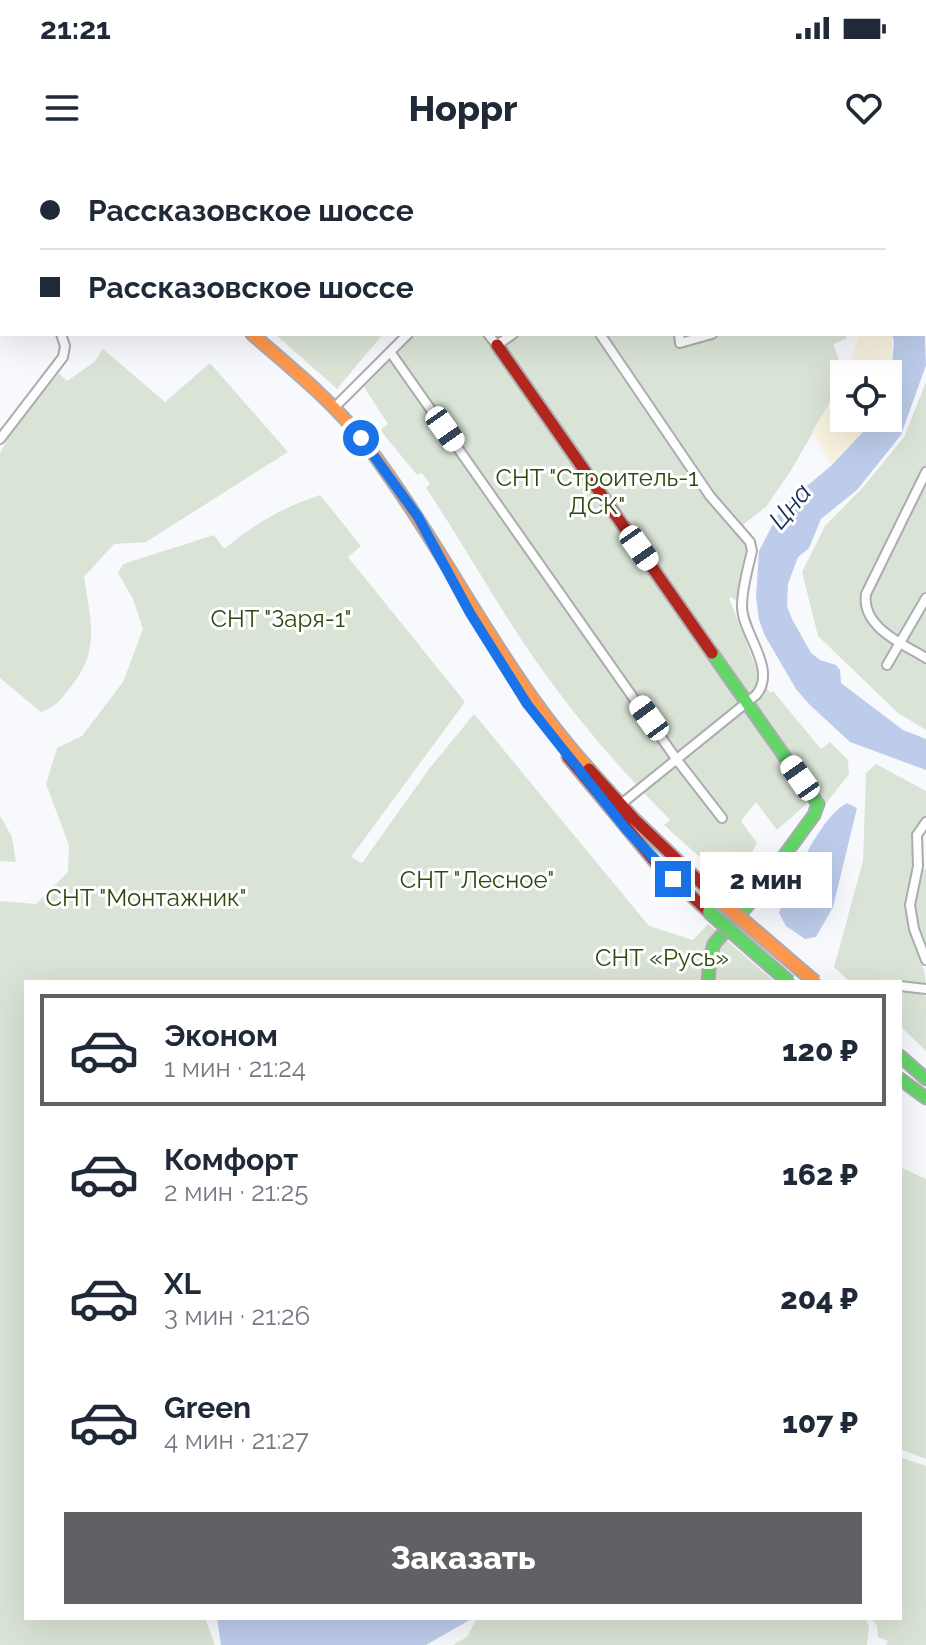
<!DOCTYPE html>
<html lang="ru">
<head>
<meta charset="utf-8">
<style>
	:root { --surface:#fff; --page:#f2f2f3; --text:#1f2937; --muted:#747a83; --line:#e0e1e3; --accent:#606164 }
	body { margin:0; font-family:Raleway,sans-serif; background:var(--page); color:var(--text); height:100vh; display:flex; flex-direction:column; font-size:30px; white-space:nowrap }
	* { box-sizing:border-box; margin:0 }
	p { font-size:26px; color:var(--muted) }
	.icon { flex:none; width:44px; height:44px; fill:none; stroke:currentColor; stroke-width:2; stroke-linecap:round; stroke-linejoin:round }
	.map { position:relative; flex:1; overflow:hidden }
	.drawer { position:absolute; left:24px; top:820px; width:878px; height:640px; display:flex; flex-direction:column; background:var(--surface); border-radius:0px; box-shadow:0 8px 32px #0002 }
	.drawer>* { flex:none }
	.top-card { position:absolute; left:0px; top:0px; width:926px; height:176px; box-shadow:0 8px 32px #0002; display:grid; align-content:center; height:176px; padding:0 40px; background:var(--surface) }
	.controls { position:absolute; left:830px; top:200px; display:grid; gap:16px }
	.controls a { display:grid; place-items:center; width:72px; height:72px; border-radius:0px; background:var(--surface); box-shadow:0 8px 32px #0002; font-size:40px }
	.end { position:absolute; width:36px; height:36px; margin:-18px; border:10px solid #1a73e8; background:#fff; box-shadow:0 0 0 4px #fff }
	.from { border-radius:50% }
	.bubble { position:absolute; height:56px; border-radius:0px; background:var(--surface); box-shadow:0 8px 32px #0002; font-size:26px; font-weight:800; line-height:56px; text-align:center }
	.car { position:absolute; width:24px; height:48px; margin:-24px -12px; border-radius:10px; box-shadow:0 0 6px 2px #0007; background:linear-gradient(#fff 24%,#345 0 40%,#fff 0 76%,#345 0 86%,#fff 0) }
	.top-card b { display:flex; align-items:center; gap:28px; height:76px; font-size:30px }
	.top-card b+b { border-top:2px solid var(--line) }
	.top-card i { width:20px; height:20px; background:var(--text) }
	ul { padding:14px 0 0; list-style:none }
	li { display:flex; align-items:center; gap:24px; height:112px; margin:0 16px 12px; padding:0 24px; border:4px solid transparent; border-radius:0px }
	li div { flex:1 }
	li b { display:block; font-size:30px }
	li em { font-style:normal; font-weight:800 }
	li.active { border-color:var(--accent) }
	li>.icon { width:72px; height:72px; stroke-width:1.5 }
	.button { display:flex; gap:16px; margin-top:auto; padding:16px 40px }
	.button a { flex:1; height:92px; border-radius:0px; background:var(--accent); color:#fff; font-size:32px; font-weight:800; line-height:92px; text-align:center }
	.status { display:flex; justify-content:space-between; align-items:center; height:56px; padding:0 40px; background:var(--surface); direction:ltr }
	.status svg { height:22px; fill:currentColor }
	header { display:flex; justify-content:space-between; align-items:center; height:104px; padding:0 40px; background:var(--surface); font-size:36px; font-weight:800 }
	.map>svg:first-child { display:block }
	.green { fill:#dae4d6 }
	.sand { fill:#f9f4e0 }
	.water { fill:#bcccea }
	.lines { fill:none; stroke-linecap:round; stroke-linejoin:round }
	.street-casing { stroke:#abacaf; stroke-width:12 }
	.fast-casing { stroke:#abacaf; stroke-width:15 }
	.slow-casing { stroke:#abacaf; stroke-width:15 }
	.jam-casing { stroke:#abacaf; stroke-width:15 }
	.street { stroke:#fefeff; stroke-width:8 }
	.fast { stroke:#63d668; stroke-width:11 }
	.slow { stroke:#ff974d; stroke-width:11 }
	.jam { stroke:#b3261e; stroke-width:11 }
	.fast-bridge-casing { stroke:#abacaf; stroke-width:16; stroke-linecap:butt }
	.slow-bridge-casing { stroke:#abacaf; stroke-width:16; stroke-linecap:butt }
	.fast-bridge { stroke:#63d668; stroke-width:12 }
	.slow-bridge { stroke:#ff974d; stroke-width:12 }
	.route { stroke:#1a73e8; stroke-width:10 }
	.labels { text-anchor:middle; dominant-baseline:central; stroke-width:6; stroke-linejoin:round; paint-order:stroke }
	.park-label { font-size:24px; fill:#2d490b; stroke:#fff }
	.water-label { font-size:26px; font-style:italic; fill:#193062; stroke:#fff }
</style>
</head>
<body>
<div class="status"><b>21:21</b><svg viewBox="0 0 49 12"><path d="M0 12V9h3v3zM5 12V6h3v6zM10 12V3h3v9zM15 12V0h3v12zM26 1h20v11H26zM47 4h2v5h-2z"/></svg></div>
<header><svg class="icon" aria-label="menu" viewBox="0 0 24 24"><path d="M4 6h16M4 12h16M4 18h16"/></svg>Hoppr<svg class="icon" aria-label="heart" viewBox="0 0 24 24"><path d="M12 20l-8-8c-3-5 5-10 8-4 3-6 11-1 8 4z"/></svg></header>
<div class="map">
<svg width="926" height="1485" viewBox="0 0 926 1485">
	<rect width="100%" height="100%" fill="#f8f9fd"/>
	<path class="green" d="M526 0H735L736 2H527Z
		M857 0H926V92L924 2Z
		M275 174H383L337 229Z
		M412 174H847L846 179 833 184 840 202V226L790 312 766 347 735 371 748 388 740 437 734 440 732 437 729 438 759 515 770 533 773 531 821 589 830 582 848 600 849 614 824 646 817 635 777 670 756 642 741 661 757 683 733 727 664 665 670 660C625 614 583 567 546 515 502 455 467 389 426 328L430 324 422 313 417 315 380 270 388 264 364 227Z
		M103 189 165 242 210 203 288 292 146 382 114 384 84 417C91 463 101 491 69 529 60 540 55 548 41 552L0 518V293L15 265 59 213 67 221 94 202Z
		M926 222V570L898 553 818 476 802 412 825 366 864 326 904 277Z
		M320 335 361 386 348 397 465 542 351 697 362 703 429 609 474 554 649 766 693 780 708 764 775 822H26V1458H205L215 1485H0V741L36 744 68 712 69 685 46 624 57 588 82 576 123 522 143 469 133 439 118 413 123 404 214 375 224 389C258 362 279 349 320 335Z
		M876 604 926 631V656L911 676 914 705 926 710V786L916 760 915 748 906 747C911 775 926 801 926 828L920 834 926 836V891L900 866V822H850L834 807 863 701 866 613Z
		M0 656 12 677 16 702 0 701Z
		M900 1007 926 1019V1299L900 1289Z
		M900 1297 926 1306V1485H886L888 1481 878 1477 877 1466 871 1458H900Z
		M477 1458H864L869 1465 867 1485H453L467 1477Z"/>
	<path class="sand" d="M859 174H892V221L888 241V214H847Z
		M844 219V258H876L832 305 812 272Z"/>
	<path class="water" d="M924 161 926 205 901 275 857 330 821 359 809 388 798 397 788 424 787 446 792 459 811 493 820 500 836 505 840 510 841 523 903 570 926 579V610L850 582 810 545 796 529 765 476 759 460 756 437 759 391 782 347 832 305 876 258H888L894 181 892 174H924Z
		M847 643 857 648 833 747 816 777 805 779 786 766 779 753C790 724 820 657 847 643Z
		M217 1458H473L426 1485H221Z"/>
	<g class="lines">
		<g class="street-casing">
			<path id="street" d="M591 0 592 2
				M146 2 148 0
				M488 174 497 185 513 174
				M600 174 710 336 750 382 752 391C748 408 742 428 742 446 742 474 778 509 756 535L620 645
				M679 174 680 183 712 174
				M391 193 677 600 722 658
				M335 247 408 174
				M0 279 63 197 65 186 61 174
				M926 312 866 434C861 467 903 484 926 498
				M887 505 926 438
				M926 662 917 675 918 706 910 745 914 769 926 800
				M900 826 926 829"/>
		</g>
		<g class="fast-casing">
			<path id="fast" d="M708 822 710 798 714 784 748 745 814 655 818 644 712 493
				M900 896 926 919
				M900 919 926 938"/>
		</g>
		<g class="slow-casing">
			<path id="slow" d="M9 0 12 2
				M252 174C290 207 330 239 362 279 443 384 500 511 589 609"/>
		</g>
		<g class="jam-casing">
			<path id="jam" d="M497 185 712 493
				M568 597 656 703 709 752
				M589 609 634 659 718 739"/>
		</g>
		<use href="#street" class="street"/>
		<use href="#fast" class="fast"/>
		<use href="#slow" class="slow"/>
		<use href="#jam" class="jam"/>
		<g class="fast-bridge-casing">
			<path id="fast-bridge" d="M709 752 789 822"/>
		</g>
		<g class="slow-bridge-casing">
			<path id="slow-bridge" d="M718 739 815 822"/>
		</g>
		<use href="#fast-bridge" class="fast-bridge"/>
		<use href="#slow-bridge" class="slow-bridge"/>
	</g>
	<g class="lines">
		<path class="route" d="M361 278 418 357 470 453 527 544 626 669 673 719"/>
	</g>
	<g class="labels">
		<g class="park-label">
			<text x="597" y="317">СНТ "Строитель-1<tspan x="597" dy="28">ДСК"</tspan></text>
			<text x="281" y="458">СНТ "Заря-1"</text>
			<text x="477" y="719">СНТ "Лесное"</text>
			<text x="146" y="737">СНТ "Монтажник"</text>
			<text x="662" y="797">СНТ «Русь»</text>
		</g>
		<g class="water-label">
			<text transform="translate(790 346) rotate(-50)">Цна</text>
		</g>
	</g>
</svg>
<div class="controls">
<a><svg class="icon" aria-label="locate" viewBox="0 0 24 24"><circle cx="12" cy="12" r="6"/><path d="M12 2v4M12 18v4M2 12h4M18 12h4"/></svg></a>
</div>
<i class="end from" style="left:361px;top:278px"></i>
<i class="end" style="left:673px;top:719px"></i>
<div class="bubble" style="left:700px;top:692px;width:132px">2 мин</div>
<i class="car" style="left:445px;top:269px;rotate:145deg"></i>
<i class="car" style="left:639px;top:388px;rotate:145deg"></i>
<i class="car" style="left:649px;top:558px;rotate:324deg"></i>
<i class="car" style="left:800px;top:618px;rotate:325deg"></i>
<div class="top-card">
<b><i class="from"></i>Рассказовское шоссе</b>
<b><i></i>Рассказовское шоссе</b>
</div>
<section class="drawer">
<ul>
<li class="active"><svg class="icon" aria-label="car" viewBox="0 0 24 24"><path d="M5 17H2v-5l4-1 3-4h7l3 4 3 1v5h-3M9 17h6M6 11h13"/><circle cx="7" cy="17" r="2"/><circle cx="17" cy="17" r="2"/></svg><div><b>Эконом</b><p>1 мин · 21:24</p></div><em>120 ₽</em></li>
<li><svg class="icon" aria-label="car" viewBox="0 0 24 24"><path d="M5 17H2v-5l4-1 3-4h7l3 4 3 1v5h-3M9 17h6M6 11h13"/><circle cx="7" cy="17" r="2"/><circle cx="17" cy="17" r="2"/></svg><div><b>Комфорт</b><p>2 мин · 21:25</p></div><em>162 ₽</em></li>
<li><svg class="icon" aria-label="car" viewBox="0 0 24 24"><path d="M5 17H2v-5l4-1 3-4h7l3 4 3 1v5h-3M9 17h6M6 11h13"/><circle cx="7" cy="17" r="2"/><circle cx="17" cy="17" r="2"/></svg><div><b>XL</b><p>3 мин · 21:26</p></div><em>204 ₽</em></li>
<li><svg class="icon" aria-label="car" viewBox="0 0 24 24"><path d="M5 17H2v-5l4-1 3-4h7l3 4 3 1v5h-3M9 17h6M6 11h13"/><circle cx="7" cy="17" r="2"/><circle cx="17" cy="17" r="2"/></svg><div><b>Green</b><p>4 мин · 21:27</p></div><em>107 ₽</em></li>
</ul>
<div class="button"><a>Заказать</a></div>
</section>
</div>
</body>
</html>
